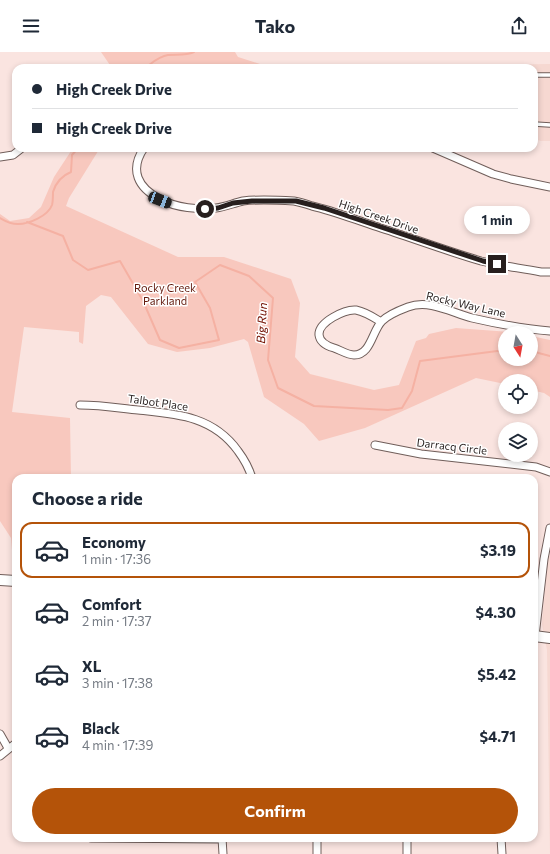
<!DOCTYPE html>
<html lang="en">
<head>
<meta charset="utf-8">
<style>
	:root { --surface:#fff; --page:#f6f6f7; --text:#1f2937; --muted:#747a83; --line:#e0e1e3; --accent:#b45309 }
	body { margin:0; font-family:Commissioner,sans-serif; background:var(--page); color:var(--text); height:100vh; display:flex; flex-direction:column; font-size:15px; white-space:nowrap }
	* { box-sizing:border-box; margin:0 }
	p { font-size:13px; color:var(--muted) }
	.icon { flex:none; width:22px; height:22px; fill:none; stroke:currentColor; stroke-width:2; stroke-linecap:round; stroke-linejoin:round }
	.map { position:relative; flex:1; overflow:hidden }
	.side { position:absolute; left:12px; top:422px; width:526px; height:368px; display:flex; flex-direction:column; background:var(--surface); border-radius:12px; box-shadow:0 2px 6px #0003 }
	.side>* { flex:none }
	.guide { position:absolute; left:12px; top:12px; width:526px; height:88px; border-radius:12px; box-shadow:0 2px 6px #0003; display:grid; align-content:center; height:88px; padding:0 20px; background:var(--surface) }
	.needle { width:26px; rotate:169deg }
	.tools { position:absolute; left:498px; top:274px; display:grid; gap:8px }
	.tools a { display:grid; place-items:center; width:40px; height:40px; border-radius:50%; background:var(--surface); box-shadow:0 2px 6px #0003; font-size:20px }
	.end { position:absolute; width:18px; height:18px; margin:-9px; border:5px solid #271f1e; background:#fff; box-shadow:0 0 0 2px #fff }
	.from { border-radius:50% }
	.bubble { position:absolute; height:28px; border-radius:14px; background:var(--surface); box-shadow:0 2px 6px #0003; font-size:13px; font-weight:700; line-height:28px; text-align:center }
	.car { position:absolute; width:12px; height:24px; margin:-12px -6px; border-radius:5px; box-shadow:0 0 3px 1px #0007; background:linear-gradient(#222 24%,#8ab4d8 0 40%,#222 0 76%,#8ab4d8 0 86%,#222 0) }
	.guide b { display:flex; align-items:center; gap:14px; height:38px; font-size:15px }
	.guide b+b { border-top:1px solid var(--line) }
	.guide i { width:10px; height:10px; background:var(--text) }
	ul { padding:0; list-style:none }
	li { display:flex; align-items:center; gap:12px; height:56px; margin:0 8px 6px; padding:0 12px; border:2px solid transparent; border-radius:12px }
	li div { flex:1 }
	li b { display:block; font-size:15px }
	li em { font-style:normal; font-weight:700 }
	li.selected { border-color:var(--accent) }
	li>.icon { width:36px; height:36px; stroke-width:1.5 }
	h2 { padding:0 20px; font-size:18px; line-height:48px }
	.cta { display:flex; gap:8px; margin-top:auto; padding:8px 20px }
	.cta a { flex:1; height:46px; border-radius:24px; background:var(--accent); color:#fff; font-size:16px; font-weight:700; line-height:46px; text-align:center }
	header { display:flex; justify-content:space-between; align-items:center; height:52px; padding:0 20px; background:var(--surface); font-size:18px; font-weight:700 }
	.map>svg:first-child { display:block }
	.built { fill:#f6d8d1 }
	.green { fill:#f8c8be }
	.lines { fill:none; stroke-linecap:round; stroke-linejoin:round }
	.stream { stroke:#f5b1a3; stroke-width:2 }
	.service-casing { stroke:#705e5a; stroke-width:5.5 }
	.minor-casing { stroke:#705e5a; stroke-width:9 }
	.secondary-casing { stroke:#705e5a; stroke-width:12 }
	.service { stroke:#fff; stroke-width:3.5 }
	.minor { stroke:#fff; stroke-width:7 }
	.secondary { stroke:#fff; stroke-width:10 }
	.route { stroke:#271f1e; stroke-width:5 }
	.labels { text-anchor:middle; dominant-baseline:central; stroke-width:3; stroke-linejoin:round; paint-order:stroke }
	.street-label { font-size:11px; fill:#271f1e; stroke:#fff }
	.park-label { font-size:11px; fill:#62190c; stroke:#fff }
	.water-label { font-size:12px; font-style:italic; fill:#721000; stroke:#fff }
</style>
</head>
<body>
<header><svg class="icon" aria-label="menu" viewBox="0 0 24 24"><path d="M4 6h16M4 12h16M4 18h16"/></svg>Tako<svg class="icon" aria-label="share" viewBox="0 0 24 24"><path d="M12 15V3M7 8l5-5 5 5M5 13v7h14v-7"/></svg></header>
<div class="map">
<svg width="550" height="802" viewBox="0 0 550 802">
	<rect width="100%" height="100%" fill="#fae4e0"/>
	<path class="built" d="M550 12V89H541L534 87V16H461V13Z
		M548 504H550V802L547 598 542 572Z"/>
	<path class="green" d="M101 0H235L238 5 263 13V16H112Z
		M73 96H100L69 146 66 154 178 205H224L291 227 300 251 295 305 310 322 374 338 399 333 416 289 426 286 429 282 456 276 510 280 515 281H505V307H531V284L550 288V345L544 341 531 338V329H505V332L476 326 365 376 319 389 304 372 264 345 248 290 244 287 210 296 177 300 148 292 111 245 101 243 86 254 83 292 79 290V280L24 275 12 360 70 366 71 426H16V508L13 510 11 486 0 469V162L10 169 29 166 41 155 54 125Z"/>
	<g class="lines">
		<path class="stream" d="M145 16C152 11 159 4 168 3 177 2 185 4 194 0
			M0 166C5 169 11 172 18 172 29 172 48 164 52 153 53 149 53 144 53 140 56 130 61 124 71 120L72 103 78 96
			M27 170 63 184 73 208 88 218 120 209 143 249 160 288 179 296 219 288 210 256 195 230 220 213 249 224 273 246 268 308 278 336 314 354 388 358 402 356 412 339 420 309 505 298
			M531 299 550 304"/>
		<g class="service-casing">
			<path id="service" d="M534 23H550
				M534 72 550 73"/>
		</g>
		<g class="minor-casing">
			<path id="minor" d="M144 96C129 118 138 136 160 147 176 156 199 158 216 156 225 155 234 151 243 149 259 147 277 148 294 149 300 150 306 152 312 154 334 159 356 168 378 175 412 186 447 199 481 209 501 214 521 216 541 220H550
				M433 96 493 122 511 127 550 135
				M0 105 13 103 22 96
				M381 270C373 265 366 260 356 258 345 257 318 270 319 283 320 291 327 294 334 296 340 298 348 303 354 303 371 303 372 279 382 269 388 263 400 258 408 255 430 247 452 261 472 266 498 272 524 277 550 279
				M80 353C100 353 119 356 138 358 177 362 213 364 238 399 244 407 249 416 252 426
				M375 393 421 402 536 415 550 420
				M535 584 544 507 550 476
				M0 682 8 696
				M0 704 16 691
				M91 786 222 787
				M222 786 223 802
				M317 786V802
				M407 786V802
				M501 786 502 802"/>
		</g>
		<g class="secondary-casing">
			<path id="secondary" d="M0 528 16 529
				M534 584 550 586"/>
		</g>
		<use href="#service" class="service"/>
		<use href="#minor" class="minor"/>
		<use href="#secondary" class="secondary"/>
	</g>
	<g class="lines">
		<path class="route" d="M205 157 218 156 233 151 252 149H296L324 156 483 209 497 212"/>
	</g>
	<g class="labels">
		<g class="street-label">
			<text transform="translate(379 164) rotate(19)">High Creek Drive</text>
			<text transform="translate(466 252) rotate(13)">Rocky Way Lane</text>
			<text transform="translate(158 350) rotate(8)">Talbot Place</text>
			<text transform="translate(452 394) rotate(7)">Darracq Circle</text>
		</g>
		<g class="park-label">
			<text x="165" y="235">Rocky Creek<tspan x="165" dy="13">Parkland</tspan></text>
		</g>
		<g class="water-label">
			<text transform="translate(261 271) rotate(-87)">Big Run</text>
		</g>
	</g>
</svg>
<div class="tools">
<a><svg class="needle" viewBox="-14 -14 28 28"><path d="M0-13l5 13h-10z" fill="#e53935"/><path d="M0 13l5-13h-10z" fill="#747a83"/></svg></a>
<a><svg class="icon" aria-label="locate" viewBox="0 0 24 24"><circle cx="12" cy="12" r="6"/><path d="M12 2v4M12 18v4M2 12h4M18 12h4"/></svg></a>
<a><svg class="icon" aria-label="layers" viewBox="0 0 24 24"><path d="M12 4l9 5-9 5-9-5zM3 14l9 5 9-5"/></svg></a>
</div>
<i class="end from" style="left:205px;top:157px"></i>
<i class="end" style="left:497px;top:212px"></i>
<div class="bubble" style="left:464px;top:154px;width:66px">1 min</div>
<i class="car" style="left:160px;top:148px;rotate:111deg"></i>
<div class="guide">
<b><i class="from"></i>High Creek Drive</b>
<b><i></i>High Creek Drive</b>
</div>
<section class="side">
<h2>Choose a ride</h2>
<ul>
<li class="selected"><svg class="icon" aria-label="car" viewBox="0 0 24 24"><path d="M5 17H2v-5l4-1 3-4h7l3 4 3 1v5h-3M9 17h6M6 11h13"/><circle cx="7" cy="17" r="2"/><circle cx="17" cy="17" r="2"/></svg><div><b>Economy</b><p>1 min · 17:36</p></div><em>$3.19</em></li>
<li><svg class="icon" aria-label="car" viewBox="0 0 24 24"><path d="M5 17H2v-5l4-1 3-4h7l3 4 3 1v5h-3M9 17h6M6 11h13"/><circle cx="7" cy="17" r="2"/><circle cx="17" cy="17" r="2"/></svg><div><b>Comfort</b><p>2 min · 17:37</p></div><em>$4.30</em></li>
<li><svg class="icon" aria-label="car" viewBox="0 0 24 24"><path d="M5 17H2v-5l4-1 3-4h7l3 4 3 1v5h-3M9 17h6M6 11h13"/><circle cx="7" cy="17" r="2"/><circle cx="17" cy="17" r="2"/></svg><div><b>XL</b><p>3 min · 17:38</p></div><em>$5.42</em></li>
<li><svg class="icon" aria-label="car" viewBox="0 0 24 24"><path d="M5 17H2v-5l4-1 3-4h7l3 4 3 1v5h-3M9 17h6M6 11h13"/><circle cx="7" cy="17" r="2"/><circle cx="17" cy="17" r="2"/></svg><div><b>Black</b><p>4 min · 17:39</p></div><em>$4.71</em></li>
</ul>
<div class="cta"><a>Confirm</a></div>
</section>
</div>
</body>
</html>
